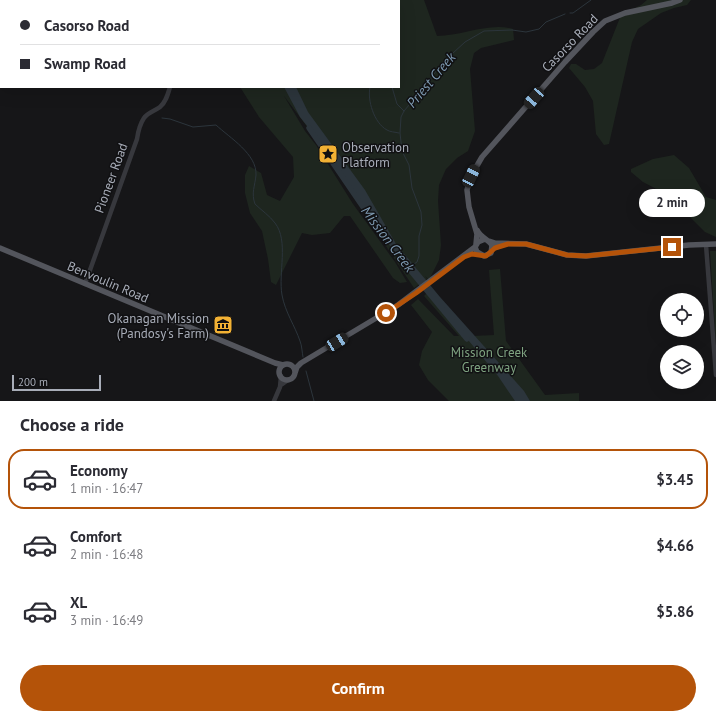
<!DOCTYPE html>
<html lang="en">
<head>
<meta charset="utf-8">
<style>
	:root { --surface:#fff; --page:#f2f2f3; --text:#2b2b33; --muted:#7c7c81; --line:#e1e1e2; --accent:#b45309 }
	body { margin:0; font-family:"PT Sans",sans-serif; background:var(--page); color:var(--text); height:100vh; display:flex; flex-direction:column; font-size:15px; white-space:nowrap }
	* { box-sizing:border-box; margin:0 }
	p { font-size:13px; color:var(--muted) }
	.icon { flex:none; width:22px; height:22px; fill:none; stroke:currentColor; stroke-width:2; stroke-linecap:round; stroke-linejoin:round }
	.map { position:relative; height:401px; overflow:hidden }
	.details { display:flex; flex-direction:column; background:var(--surface); flex:1 }
	.details>* { flex:none }
	.banner { position:absolute; left:0px; top:0px; width:400px; height:88px; box-shadow:0 4px 16px #0002; display:grid; align-content:center; height:88px; padding:0 20px; background:var(--surface) }
	.buttons { position:absolute; left:660px; top:293px; display:grid; gap:8px }
	.buttons a { display:grid; place-items:center; width:44px; height:44px; border-radius:50%; background:var(--surface); box-shadow:0 4px 16px #0002; font-size:20px }
	.scale { position:absolute; left:12px; bottom:10px; width:89px; box-sizing:border-box; padding-left:4px; border:2px solid #a8adb8; border-top:0; font-size:11px; line-height:14px; white-space:nowrap; color:#a8adb8; -webkit-text-stroke:3px #111113; paint-order:stroke }
	.end { position:absolute; width:18px; height:18px; margin:-9px; border:5px solid #b45309; background:#fff; box-shadow:0 0 0 2px #fff }
	.from { border-radius:50% }
	.bubble { position:absolute; height:28px; border-radius:14px; background:var(--surface); box-shadow:0 4px 16px #0002; font-size:13px; font-weight:600; line-height:28px; text-align:center }
	.car { position:absolute; width:12px; height:24px; margin:-12px -6px; border-radius:5px; box-shadow:0 0 3px 1px #0007; background:linear-gradient(#222 24%,#8ab4d8 0 40%,#222 0 76%,#8ab4d8 0 86%,#222 0) }
	.banner b { display:flex; align-items:center; gap:14px; height:38px; font-size:15px }
	.banner b+b { border-top:1px solid var(--line) }
	.banner i { width:10px; height:10px; background:var(--text) }
	ul { padding:0; list-style:none }
	li { display:flex; align-items:center; gap:12px; height:60px; margin:0 8px 6px; padding:0 12px; border:2px solid transparent; border-radius:16px }
	li div { flex:1 }
	li b { display:block; font-size:15px }
	li em { font-style:normal; font-weight:600 }
	li.current { border-color:var(--accent) }
	li>.icon { width:36px; height:36px; stroke-width:1.5 }
	h2 { padding:0 20px; font-size:18px; line-height:48px }
	.button { display:flex; gap:8px; margin-top:auto; padding:8px 20px }
	.button a { flex:1; height:46px; border-radius:24px; background:var(--accent); color:#fff; font-size:16px; font-weight:600; line-height:46px; text-align:center }
	.map>svg:first-child { display:block }
	.green { fill:#1e261f }
	.water { fill:#2c353c }
	.lines { fill:none; stroke-linecap:round; stroke-linejoin:round }
	.stream { stroke:#2c353c; stroke-width:1 }
	.river { stroke:#2c353c; stroke-width:5.5 }
	.minor { stroke:#37383d; stroke-width:4.5 }
	.major { stroke:#53555c; stroke-width:5.5 }
	.route { stroke:#b45309; stroke-width:5 }
	.labels { text-anchor:middle; dominant-baseline:central; stroke-width:3; stroke-linejoin:round; paint-order:stroke }
	.street-label { font-size:13px; fill:#a8adb8; stroke:#111113 }
	.poi-label { font-size:13px; fill:#a8adb8; stroke:#111113; text-anchor:start }
	.park-label { font-size:13px; fill:#7fa381; stroke:#111113 }
	.water-label { font-size:14px; font-style:italic; fill:#7f9bb3; stroke:#111113 }
</style>
</head>
<body>
<div class="map">
<svg width="716" height="401" viewBox="0 0 716 401">
	<rect width="100%" height="100%" fill="#161618"/>
	<path class="green" d="M309 0H424L437 36C462 36 489 22 513 29L514 40 481 48 474 53 470 69 475 131 468 151 457 158 446 169 439 185 438 201 441 245 439 260 429 280 425 276 427 279 414 288 368 219 330 157 284 96 305 131 316 145 353 204 395 262 407 282 400 283 393 278 350 216H344L330 233 312 235 302 233 276 285 271 282 268 259 262 231 250 213 245 193V175L249 166 261 173 267 195 280 201 294 177 293 157 259 117 240 87H399V1H309Z
		M647 0H691L687 5 674 8 661 13 638 29 632 42 609 144 604 145 596 134 593 101 585 87 569 68 571 64H576L585 70 594 69 602 63 621 15 641 5Z
		M674 155 689 168 706 197 716 200V237L705 232 668 195 643 182 631 172V169L653 159Z
		M710 251H716V345Z
		M500 269 506 341 545 395 579 393V401H449L428 380 419 365 422 351 432 332 411 305 418 299 454 336H459L424 296 431 289 473 336 494 335 489 270Z"/>
	<path class="water" d="M284 87H296L308 112 365 190 396 244 440 297 524 391 530 401H515L498 376 386 241 367 210 349 186 333 159 300 117Z"/>
	<g class="lines">
		<path class="stream" d="M278 0 281 1
			M318 0 319 1
			M386 0V1
			M570 13H573L591 0
			M370 87C367 100 374 123 387 130 390 132 395 132 399 133
			M392 87 397 104 404 111
			M162 118 170 119 193 127 216 125C230 138 257 154 256 175 255 186 251 193 255 204 261 210 270 216 275 223 289 241 278 273 282 295 285 312 295 326 300 341 302 346 302 352 303 357
			M414 264 417 262 419 256V236L422 225 421 212 412 188 409 165 402 151 400 133 401 117 404 111 427 84 441 64 465 42 484 31 512 30 526 32 539 29 546 22 565 14
			M306 371 314 401"/>
		<path class="river" d="M309 128 363 207 380 229
			M410 270 467 339"/>
		<path class="minor" d="M706 245 716 375
			M85 284 137 139C138 132 140 124 144 118 148 112 155 111 160 107 166 102 168 94 170 87
			M281 385 288 380
			M274 401 280 387 281 376"/>
		<path class="major" d="M477 230C481 238 488 239 492 245L491 253 484 256 477 252 475 247 478 242 485 239
			M489 241 495 243 526 244 567 255 586 256 689 245 716 244
			M476 244 477 234 469 207 467 190 471 176 482 157 565 62 593 32 605 21 625 13 672 3 680 0
			M0 248 275 363 283 365
			M279 372a8 8 0 1 1 16 0a8 8 0 1 1-16 0Z
			M295 373 297 367 301 363 398 305 475 247"/>
	</g>
	<g class="lines">
		<path class="route" d="M386 313 416 293 464 257 472 254 486 256 495 248 508 244H526L567 255 586 256 672 247"/>
	</g>
	<defs>
		<g id="sight-square" transform="scale(1)"><rect x="-9" y="-9" width="18" height="18" rx="4" fill="#f2b134" stroke="#111113"/><path d="M0-6L1.8-2.2L6-1.7L2.9 1.2L3.7 5.4L0 3.3L-3.7 5.4L-2.9 1.2L-6-1.7L-1.8-2.2Z" fill="#111"/></g>
		<g id="museum-square" transform="scale(1)"><rect x="-9" y="-9" width="18" height="18" rx="4" fill="#f2b134" stroke="#111113"/><path d="M0-6L6-3V-2H-6V-3ZM-5-1h2V3h-2ZM-1-1h2V3h-2ZM3-1h2V3H3ZM-6 4H6V6H-6Z" fill="#111"/></g>
	</defs>
	<g fill-rule="evenodd">
		<use href="#sight-square" x="328" y="154"/>
		<use href="#museum-square" x="223" y="325"/>
	</g>
	<g class="labels">
		<g class="street-label">
			<text transform="translate(570 43) rotate(-46)">Casorso Road</text>
			<text transform="translate(111 178) rotate(-70)">Pioneer Road</text>
			<text transform="translate(108 282) rotate(23)">Benvoulin Road</text>
		</g>
		<g class="poi-label">
			<text x="342" y="147">Observation<tspan x="342" dy="15">Platform</tspan></text>
			<text x="209" y="318" text-anchor="end">Okanagan Mission<tspan x="209" dy="15">(Pandosy's Farm)</tspan></text>
		</g>
		<g class="park-label">
			<text x="489" y="352">Mission Creek<tspan x="489" dy="15">Greenway</tspan></text>
		</g>
		<g class="water-label">
			<text transform="translate(431 80) rotate(-50)">Priest Creek</text>
			<text transform="translate(388 239) rotate(53)">Mission Creek</text>
		</g>
	</g>
</svg>
<div class="buttons">
<a><svg class="icon" aria-label="locate" viewBox="0 0 24 24"><circle cx="12" cy="12" r="6"/><path d="M12 2v4M12 18v4M2 12h4M18 12h4"/></svg></a>
<a><svg class="icon" aria-label="layers" viewBox="0 0 24 24"><path d="M12 4l9 5-9 5-9-5zM3 14l9 5 9-5"/></svg></a>
</div>
<div class="scale">200 m</div>
<i class="end from" style="left:386px;top:313px"></i>
<i class="end" style="left:672px;top:247px"></i>
<div class="bubble" style="left:639px;top:189px;width:66px">2 min</div>
<i class="car" style="left:534px;top:98px;rotate:221deg"></i>
<i class="car" style="left:471px;top:176px;rotate:26deg"></i>
<i class="car" style="left:337px;top:342px;rotate:59deg"></i>
<div class="banner">
<b><i class="from"></i>Casorso Road</b>
<b><i></i>Swamp Road</b>
</div>
</div>
<section class="details">
<h2>Choose a ride</h2>
<ul>
<li class="current"><svg class="icon" aria-label="car" viewBox="0 0 24 24"><path d="M5 17H2v-5l4-1 3-4h7l3 4 3 1v5h-3M9 17h6M6 11h13"/><circle cx="7" cy="17" r="2"/><circle cx="17" cy="17" r="2"/></svg><div><b>Economy</b><p>1 min · 16:47</p></div><em>$3.45</em></li>
<li><svg class="icon" aria-label="car" viewBox="0 0 24 24"><path d="M5 17H2v-5l4-1 3-4h7l3 4 3 1v5h-3M9 17h6M6 11h13"/><circle cx="7" cy="17" r="2"/><circle cx="17" cy="17" r="2"/></svg><div><b>Comfort</b><p>2 min · 16:48</p></div><em>$4.66</em></li>
<li><svg class="icon" aria-label="car" viewBox="0 0 24 24"><path d="M5 17H2v-5l4-1 3-4h7l3 4 3 1v5h-3M9 17h6M6 11h13"/><circle cx="7" cy="17" r="2"/><circle cx="17" cy="17" r="2"/></svg><div><b>XL</b><p>3 min · 16:49</p></div><em>$5.86</em></li>
</ul>
<div class="button"><a>Confirm</a></div>
</section>
</body>
</html>
